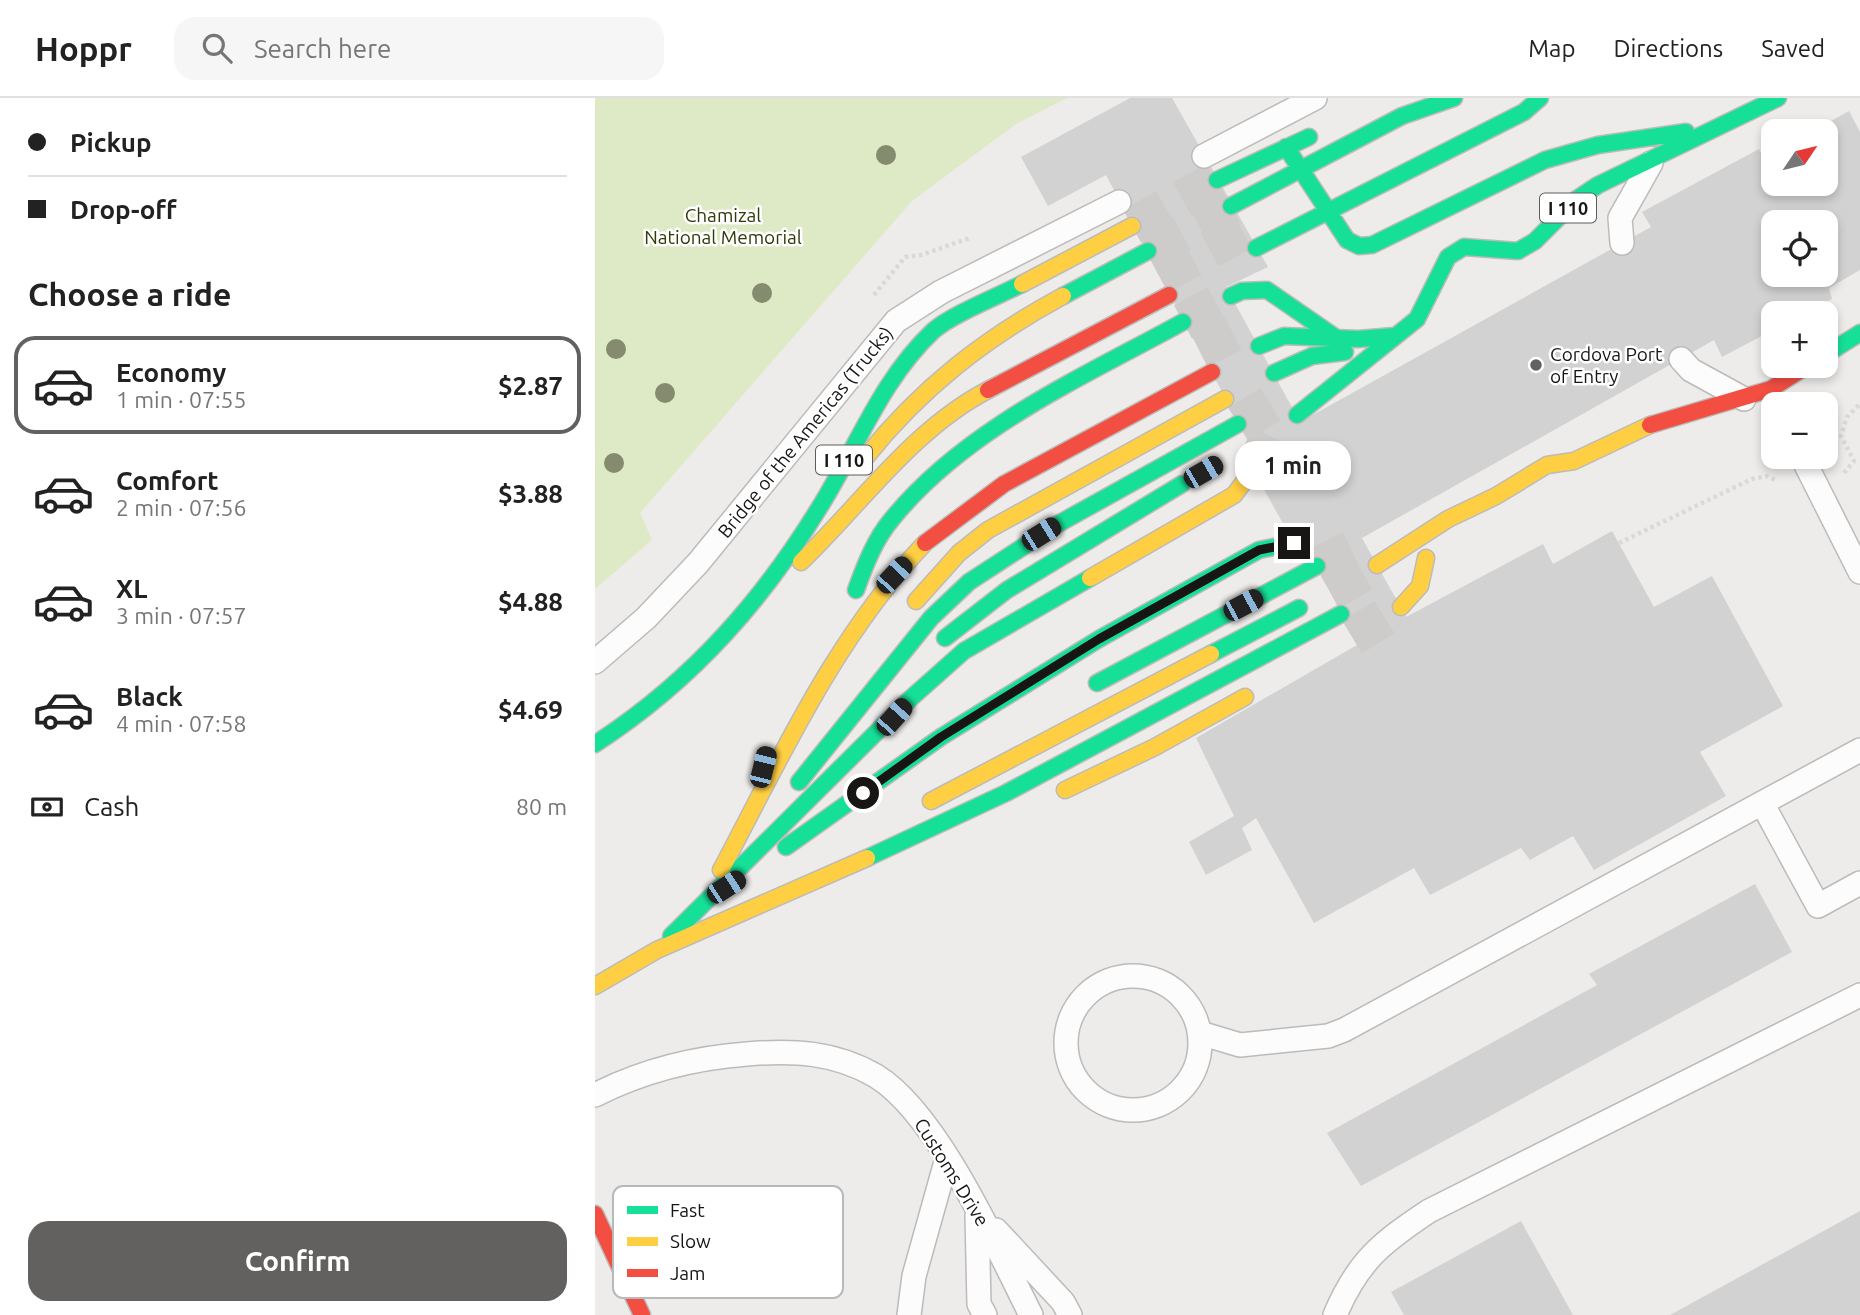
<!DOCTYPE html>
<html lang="en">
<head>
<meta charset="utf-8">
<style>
	:root { --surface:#fff; --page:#f6f6f6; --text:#222; --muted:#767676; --line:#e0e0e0; --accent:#626160 }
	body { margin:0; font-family:Ubuntu,sans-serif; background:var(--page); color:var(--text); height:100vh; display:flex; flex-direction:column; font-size:26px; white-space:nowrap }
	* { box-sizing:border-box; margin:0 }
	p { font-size:23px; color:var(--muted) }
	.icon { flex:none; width:38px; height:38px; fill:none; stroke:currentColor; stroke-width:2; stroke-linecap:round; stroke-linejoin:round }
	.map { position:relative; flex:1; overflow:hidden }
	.sheet { display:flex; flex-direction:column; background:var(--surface); width:595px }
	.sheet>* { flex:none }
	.top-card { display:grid; align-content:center; height:154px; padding:0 28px; background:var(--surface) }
	.needle { width:46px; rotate:55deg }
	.buttons { position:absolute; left:1166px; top:21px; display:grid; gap:14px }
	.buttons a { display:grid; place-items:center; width:77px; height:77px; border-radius:14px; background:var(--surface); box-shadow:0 4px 10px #0003; font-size:35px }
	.end { position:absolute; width:32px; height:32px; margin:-16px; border:9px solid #171615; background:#fff; box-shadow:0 0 0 4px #fff }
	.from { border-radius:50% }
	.bubble { position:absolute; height:49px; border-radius:21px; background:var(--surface); box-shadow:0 4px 10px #0003; font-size:23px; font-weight:700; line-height:49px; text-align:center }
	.car { position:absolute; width:21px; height:42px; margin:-21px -10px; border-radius:9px; box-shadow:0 0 5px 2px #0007; background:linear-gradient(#222 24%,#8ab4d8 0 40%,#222 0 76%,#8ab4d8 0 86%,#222 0) }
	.top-card b { display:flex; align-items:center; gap:24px; height:66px; font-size:26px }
	.top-card b+b { border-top:2px solid var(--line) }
	.top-card i { width:18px; height:18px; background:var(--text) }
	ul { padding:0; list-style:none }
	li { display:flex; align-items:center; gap:21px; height:98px; margin:0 14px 10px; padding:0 14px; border:4px solid transparent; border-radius:21px }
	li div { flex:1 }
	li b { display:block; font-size:26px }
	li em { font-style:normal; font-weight:700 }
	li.on { border-color:var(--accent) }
	li>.icon { width:63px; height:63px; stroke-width:1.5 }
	h2 { padding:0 28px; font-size:32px; line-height:84px }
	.pay { display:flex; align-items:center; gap:18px; height:77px; padding:0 28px; font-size:26px }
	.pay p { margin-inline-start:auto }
	.action { display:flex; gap:14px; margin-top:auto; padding:14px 28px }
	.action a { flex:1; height:80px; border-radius:21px; background:var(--accent); color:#fff; font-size:28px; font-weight:700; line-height:80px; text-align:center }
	header { display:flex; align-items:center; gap:42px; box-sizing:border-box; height:98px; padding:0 35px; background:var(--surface); border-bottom:2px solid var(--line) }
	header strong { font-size:33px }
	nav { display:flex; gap:38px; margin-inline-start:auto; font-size:24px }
	.search { width:490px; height:63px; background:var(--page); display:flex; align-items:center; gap:18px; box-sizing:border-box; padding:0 24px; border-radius:21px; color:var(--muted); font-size:26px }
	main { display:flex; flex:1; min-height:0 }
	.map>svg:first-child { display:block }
	.green { fill:#dee9c6 }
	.building { fill:#d2d2d2; fill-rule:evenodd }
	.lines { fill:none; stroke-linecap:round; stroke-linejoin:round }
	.highway-tunnel { stroke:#ceccca; stroke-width:38; stroke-dasharray:38 19; stroke-linecap:butt }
	.lane-casing { stroke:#bcbbb9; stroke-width:26 }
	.fast-casing { stroke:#bcbbb9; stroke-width:19 }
	.slow-casing { stroke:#bcbbb9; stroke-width:19 }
	.jam-casing { stroke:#bcbbb9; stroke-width:19 }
	.path { stroke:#dad8d8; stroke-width:4.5; stroke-dasharray:3.5 3.5; stroke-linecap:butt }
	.lane { stroke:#fcfcfc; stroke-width:23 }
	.fast { stroke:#16e098; stroke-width:16 }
	.slow { stroke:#ffcf43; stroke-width:16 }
	.jam { stroke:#f24e42; stroke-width:16 }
	.tree { fill:#848b6e }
	.route { stroke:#171615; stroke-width:9 }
	.poi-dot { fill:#626160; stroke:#fff; stroke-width:2.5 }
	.labels { text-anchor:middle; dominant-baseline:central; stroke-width:5; stroke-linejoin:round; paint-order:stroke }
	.shield { fill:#fff; stroke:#5d5c5b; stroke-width:2 }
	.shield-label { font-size:18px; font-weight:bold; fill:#171615 }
	.park-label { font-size:19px; fill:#2e3c09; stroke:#fff }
	.poi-label { font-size:19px; fill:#171615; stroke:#fff; text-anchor:start }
	.street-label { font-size:19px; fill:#171615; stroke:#fff }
	.key { fill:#fff; stroke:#b9b9b9; stroke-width:2 }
	.key-label { font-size:19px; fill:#171615 }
</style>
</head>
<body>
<header>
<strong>Hoppr</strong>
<div class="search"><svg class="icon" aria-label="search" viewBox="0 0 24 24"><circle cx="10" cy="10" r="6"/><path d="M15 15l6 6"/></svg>Search here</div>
<nav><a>Map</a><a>Directions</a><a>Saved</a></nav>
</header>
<main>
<section class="sheet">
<div class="top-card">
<b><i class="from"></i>Pickup</b>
<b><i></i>Drop-off</b>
</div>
<h2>Choose a ride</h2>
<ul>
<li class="on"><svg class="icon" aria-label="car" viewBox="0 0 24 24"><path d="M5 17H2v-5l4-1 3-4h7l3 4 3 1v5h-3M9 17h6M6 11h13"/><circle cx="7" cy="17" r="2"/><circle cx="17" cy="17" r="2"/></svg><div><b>Economy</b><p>1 min · 07:55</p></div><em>$2.87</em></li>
<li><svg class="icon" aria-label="car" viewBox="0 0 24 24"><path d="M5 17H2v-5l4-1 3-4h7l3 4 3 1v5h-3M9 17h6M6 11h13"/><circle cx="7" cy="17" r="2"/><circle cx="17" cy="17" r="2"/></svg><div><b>Comfort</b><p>2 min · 07:56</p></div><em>$3.88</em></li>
<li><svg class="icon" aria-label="car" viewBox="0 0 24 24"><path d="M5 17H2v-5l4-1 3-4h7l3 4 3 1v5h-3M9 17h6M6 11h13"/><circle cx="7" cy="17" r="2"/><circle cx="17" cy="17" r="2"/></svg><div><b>XL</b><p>3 min · 07:57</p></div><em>$4.88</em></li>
<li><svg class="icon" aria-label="car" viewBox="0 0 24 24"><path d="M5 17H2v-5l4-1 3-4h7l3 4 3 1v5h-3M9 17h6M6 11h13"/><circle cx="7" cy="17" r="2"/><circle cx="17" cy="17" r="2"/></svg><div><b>Black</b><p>4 min · 07:58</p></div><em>$4.69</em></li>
</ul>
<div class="pay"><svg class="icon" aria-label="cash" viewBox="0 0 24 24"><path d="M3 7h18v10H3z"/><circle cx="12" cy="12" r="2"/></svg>Cash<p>80 m</p></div>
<div class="action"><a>Confirm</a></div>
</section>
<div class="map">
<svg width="1265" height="1217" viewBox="0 0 1265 1217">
	<rect width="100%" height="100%" fill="#eeecea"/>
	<path class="green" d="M0 0H472L421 26 317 103 45 415 57 442 0 491Z"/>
	<path class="building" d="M535 0H577L673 169 631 189 705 324 1056 129 1047 114 1164 51 1169 60 1178 55V86H1230V33H1218L1254 13 1265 34V172L1234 190 1237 201 1209 215H1178V232L1127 259 1119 242 767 440 811 519 948 446 958 466 1017 433 1059 509 1117 478 1188 608 1105 654 1131 698 999 772 978 738 935 762 926 750 835 797 819 770 719 825 661 720 647 730 657 752 611 777 594 744 639 718 601 640 762 547 722 468 699 445 658 372 655 346 511 77 453 108 426 59ZM1178 124H1230V177H1178Z
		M1160 786 1197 854 766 1088 732 1035 1002 887 994 876Z
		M1265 1113V1217H1075Z
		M926 1123 978 1217H809L796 1194Z"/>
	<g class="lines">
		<path class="highway-tunnel" d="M537 128 622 82
			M553 153 636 108
			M564 178 651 132
			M588 224 636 198
			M604 252 652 228
			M643 326 691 297
			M658 372 680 329
			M722 468 770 445
			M735 494 782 467
			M757 539 806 509"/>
		<g class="lane-casing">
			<path id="lane" d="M609 58 720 0
				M1027 145 1025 120 1056 65
				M1086 261 1096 272 1149 301
				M1207 359 1265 474
				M0 564 51 520 103 465 301 223 346 194 524 104
				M1167 705 1223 808 1265 785
				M471 945a67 67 0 1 1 134 0a67 67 0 1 1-134 0Z
				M605 935 645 947 733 938 749 932 1265 652
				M0 997C49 972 98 960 152 956 198 952 240 954 281 978 343 1016 403 1152 436 1217
				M382 1118 384 1206 390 1217
				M401 1132 468 1204 475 1217
				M314 1217 319 1178 352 1060
				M740 1217C763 1163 786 1145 834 1113L1265 897"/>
		</g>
		<g class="fast-casing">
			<path id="fast" d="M691 49 752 142 764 148 777 147 950 62 1003 47 1091 34
				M622 82 714 39
				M636 108 807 18 859 0
				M661 150 929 14 945 0
				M468 198 553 153
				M636 198 647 193 672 192 740 239
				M664 248 689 238 763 241 799 238
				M1230 257 1265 235
				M679 275 717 258 750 254
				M702 317 822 221 853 159 869 149 923 153 940 143 982 101 1003 87 1183 0
				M261 492C270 467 280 441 297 421 371 330 488 279 588 224
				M350 540 412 492 587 386
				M616 556 704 510
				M502 585 722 468
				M0 646C99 582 172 498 232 397 265 341 290 278 338 233 356 217 403 198 427 186
				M204 684 336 520 374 484 463 426 643 326
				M191 749 346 639 504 541 664 452 699 445
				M272 760 411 695 746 516
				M76 838 315 601 369 553 495 480"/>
		</g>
		<g class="slow-casing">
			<path id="slow" d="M427 186 537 128
				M270 360C326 290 390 240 468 198
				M206 464C266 406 318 331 393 292
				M782 467 853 421 901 398 952 367 979 363 1055 327
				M495 480 639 397 658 372
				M321 503 364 455 393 432 630 301
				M806 509 825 488 831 460
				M470 692 560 649 650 599
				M336 703 616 556
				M126 772C186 659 241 538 330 445
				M0 888 62 852 272 760"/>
		</g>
		<g class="jam-casing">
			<path id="jam" d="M393 292 574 197
				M1055 327 1176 291 1212 268
				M330 445 409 386 617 274
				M0 1116 47 1217"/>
		</g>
		<path class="path" d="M279 197 310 159 326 157 375 140
			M1249 375 1259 363 1246 338 1252 319 1265 306
			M1024 445 1157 381 1172 378 1182 383"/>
		<use href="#lane" class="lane"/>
		<use href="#fast" class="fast"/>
		<use href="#slow" class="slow"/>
		<use href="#jam" class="jam"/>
	</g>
	<g class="tree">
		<circle cx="291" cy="57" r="10"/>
		<circle cx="167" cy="195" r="10"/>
		<circle cx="21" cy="251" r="10"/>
		<circle cx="70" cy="295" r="10"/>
		<circle cx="19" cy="365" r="10"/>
	</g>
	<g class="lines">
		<path class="route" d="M268 695 346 639 504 541 664 452 699 445"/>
	</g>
	<circle class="poi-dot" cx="941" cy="267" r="7"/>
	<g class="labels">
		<g class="shield">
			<rect x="945" y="95.5" width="56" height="29" rx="5"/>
			<rect x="221" y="347.5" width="56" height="29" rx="5"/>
		</g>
		<g class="shield-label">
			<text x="973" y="110">I 110</text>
			<text x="249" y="362">I 110</text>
		</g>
		<g class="park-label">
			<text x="128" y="117">Chamizal<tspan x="128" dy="22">National Memorial</tspan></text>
		</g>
		<g class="poi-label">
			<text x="955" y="256">Cordova Port<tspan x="955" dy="22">of Entry</tspan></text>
		</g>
		<g class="street-label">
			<text transform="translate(210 334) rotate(-51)">Bridge of the Americas (Trucks)</text>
			<text transform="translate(357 1074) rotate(58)">Customs Drive</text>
		</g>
	</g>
	<rect x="18" y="1088" width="230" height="112" rx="10" class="key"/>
	<rect x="32" y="1108" width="31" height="8" fill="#16e098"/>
	<rect x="32" y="1139" width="31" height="9" fill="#ffcf43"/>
	<rect x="32" y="1171" width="31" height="8" fill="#f24e42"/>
	<g class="key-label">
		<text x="75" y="1119">Fast</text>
		<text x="75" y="1150">Slow</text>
		<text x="75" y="1182">Jam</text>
	</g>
</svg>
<div class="buttons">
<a><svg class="needle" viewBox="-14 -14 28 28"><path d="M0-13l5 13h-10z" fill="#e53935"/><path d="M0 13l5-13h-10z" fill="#767676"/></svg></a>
<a><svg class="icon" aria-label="locate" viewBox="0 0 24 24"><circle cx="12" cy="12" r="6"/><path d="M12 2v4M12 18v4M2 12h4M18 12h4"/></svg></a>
<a>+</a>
<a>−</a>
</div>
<i class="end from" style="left:268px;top:695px"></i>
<i class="end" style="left:699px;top:445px"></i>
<div class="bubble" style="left:640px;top:343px;width:116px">1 min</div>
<i class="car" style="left:608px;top:374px;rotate:60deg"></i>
<i class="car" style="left:446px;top:436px;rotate:58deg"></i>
<i class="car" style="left:299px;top:477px;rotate:43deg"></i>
<i class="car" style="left:648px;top:507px;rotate:62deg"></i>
<i class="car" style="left:299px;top:619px;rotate:42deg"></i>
<i class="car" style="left:168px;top:669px;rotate:14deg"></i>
<i class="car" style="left:131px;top:789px;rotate:57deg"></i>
</div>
</main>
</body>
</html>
